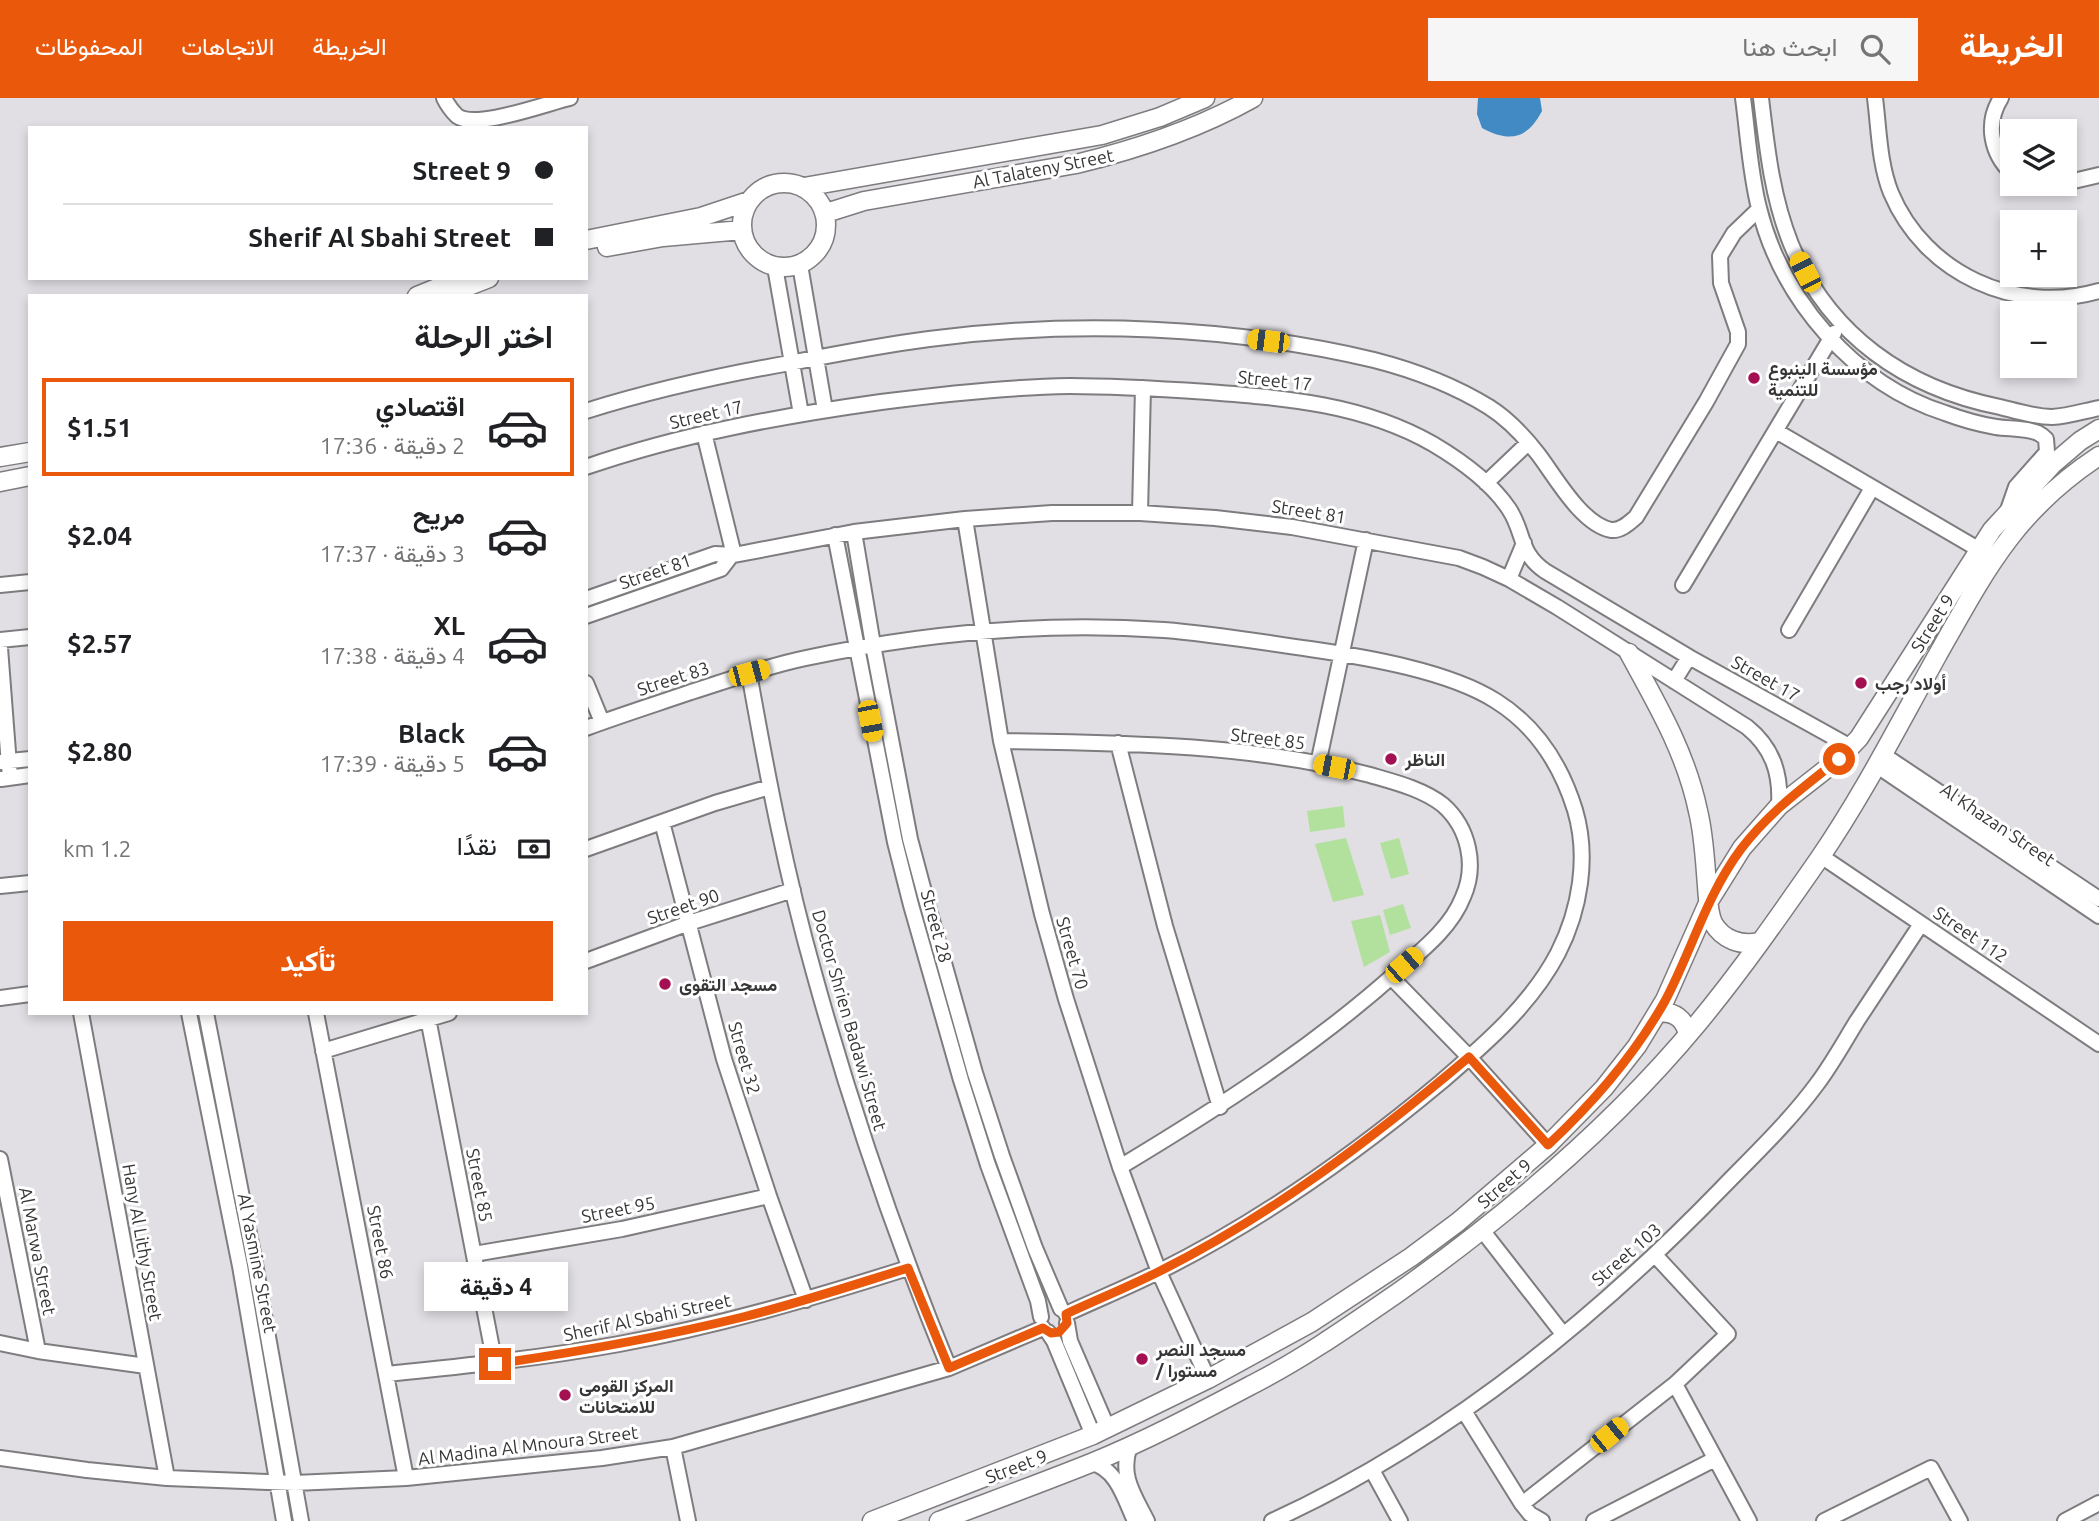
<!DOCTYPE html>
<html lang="ar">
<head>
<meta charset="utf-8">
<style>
	:root { --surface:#fff; --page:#f6f6f6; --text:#202124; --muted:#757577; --line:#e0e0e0; --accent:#ea580c }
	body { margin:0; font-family:Ubuntu,Vazirmatn,sans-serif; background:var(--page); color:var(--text); direction:rtl; height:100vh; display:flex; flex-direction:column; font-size:26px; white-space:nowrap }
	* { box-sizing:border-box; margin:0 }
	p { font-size:23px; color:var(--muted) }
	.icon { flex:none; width:38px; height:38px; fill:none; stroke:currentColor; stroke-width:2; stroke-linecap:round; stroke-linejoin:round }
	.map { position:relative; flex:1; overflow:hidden; direction:ltr }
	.details { position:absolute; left:28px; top:196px; width:560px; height:721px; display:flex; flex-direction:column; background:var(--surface); border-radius:0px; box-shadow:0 4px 10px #0003; direction:rtl }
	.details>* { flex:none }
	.top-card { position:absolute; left:28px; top:28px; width:560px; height:154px; border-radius:0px; box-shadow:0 4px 10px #0003; direction:rtl; display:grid; align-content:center; height:154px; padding:0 35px; background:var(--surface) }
	.fabs { position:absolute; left:2000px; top:21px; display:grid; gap:14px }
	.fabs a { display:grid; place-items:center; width:77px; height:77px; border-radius:0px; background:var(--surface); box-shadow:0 4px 10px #0003; font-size:35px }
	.end { position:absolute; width:32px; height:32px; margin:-16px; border:9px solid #ea580c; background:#fff; box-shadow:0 0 0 4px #fff }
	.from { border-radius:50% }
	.bubble { position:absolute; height:49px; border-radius:0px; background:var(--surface); box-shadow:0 4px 10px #0003; font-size:23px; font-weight:700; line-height:49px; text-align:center; direction:rtl }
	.car { position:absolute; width:21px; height:42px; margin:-21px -10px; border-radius:9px; box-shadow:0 0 5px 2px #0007; background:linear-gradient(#f5c518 24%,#345 0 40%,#f5c518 0 76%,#345 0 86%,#f5c518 0) }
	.top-card b { display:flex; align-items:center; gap:24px; height:66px; font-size:26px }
	.top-card b+b { border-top:2px solid var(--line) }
	.top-card i { width:18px; height:18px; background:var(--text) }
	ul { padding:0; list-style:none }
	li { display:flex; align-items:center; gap:21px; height:98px; margin:0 14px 10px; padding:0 21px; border:4px solid transparent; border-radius:0px }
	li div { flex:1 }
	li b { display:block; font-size:26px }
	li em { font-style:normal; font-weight:700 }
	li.selected { border-color:var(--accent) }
	li>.icon { width:63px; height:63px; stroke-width:1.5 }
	h2 { padding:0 35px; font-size:32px; line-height:84px }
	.pay { display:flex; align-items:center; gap:18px; height:77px; padding:0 35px; font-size:26px }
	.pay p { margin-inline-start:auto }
	.button { display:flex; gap:14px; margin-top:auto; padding:14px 35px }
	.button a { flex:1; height:80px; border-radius:0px; background:var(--accent); color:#fff; font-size:28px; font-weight:700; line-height:80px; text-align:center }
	header { display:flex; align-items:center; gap:42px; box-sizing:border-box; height:98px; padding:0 35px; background:var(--accent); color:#fff }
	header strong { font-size:33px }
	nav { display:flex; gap:38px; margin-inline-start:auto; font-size:24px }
	.search { width:490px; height:63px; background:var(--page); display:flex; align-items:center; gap:18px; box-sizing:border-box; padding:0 24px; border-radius:0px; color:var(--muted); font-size:26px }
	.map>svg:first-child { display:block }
	.green { fill:#b2e19e }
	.water { fill:#418ac4 }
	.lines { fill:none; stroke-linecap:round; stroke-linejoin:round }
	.minor-casing { stroke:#7e7c7f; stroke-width:18 }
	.major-casing { stroke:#7e7c7f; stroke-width:21 }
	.minor { stroke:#fff; stroke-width:14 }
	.major { stroke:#fff; stroke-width:18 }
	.route { stroke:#ea580c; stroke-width:9 }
	.poi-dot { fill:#a31153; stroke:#fff; stroke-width:2.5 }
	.labels { text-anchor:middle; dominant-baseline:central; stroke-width:6; stroke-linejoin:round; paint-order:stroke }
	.street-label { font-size:18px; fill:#373637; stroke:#fff }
	.poi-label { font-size:18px; font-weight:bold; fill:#373637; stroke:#fff; text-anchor:start }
</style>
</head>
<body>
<header>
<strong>الخريطة</strong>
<div class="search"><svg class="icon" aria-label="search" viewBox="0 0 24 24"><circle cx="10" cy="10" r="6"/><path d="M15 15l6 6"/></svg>ابحث هنا</div>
<nav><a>الخريطة</a><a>الاتجاهات</a><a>المحفوظات</a></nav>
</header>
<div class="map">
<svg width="2099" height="1423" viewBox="0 0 2099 1423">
	<rect width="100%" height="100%" fill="#e1dfe3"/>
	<path class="green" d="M1343 708 1345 729 1310 734 1307 713Z
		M1346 740 1364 797 1333 804 1315 746Z
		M1399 740 1409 776 1391 781 1380 745Z
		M1403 806 1411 830 1390 837 1383 812Z
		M1380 817 1390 854 1364 869 1351 823Z"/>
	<path class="water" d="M1478 0H1540L1542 13C1527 41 1510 45 1482 30L1477 16Z"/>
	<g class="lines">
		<g class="minor-casing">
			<path id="minor" d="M444 0C447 6 452 13 457 18 476 32 547 5 570 0
				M1743 0C1748 37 1750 75 1759 110 1782 202 1854 286 1945 315 1961 321 1978 326 1996 329 2009 331 2026 330 2038 335 2042 337 2043 338 2046 341L2047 354 2016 389 2008 412
				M1761 0C1767 50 1772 99 1791 146 1829 237 1905 290 2000 309 2016 313 2035 319 2052 319 2068 318 2084 313 2099 310
				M1875 0C1879 31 1879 65 1891 95 1925 176 2016 217 2099 193
				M2001 0C1985 25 1991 56 2012 75
				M2032 86 2048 89 2099 77
				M800 167 825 312
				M775 169 801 316
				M586 313C653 292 721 277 790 265 836 256 882 247 929 241 1075 222 1231 228 1374 262 1413 272 1455 288 1489 309 1508 321 1524 338 1538 356 1555 378 1581 426 1611 432 1621 433 1629 425 1636 419L1706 304 1738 246V234L1721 185 1720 158 1734 135 1759 111
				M1776 333 1978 451
				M704 335 734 457
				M586 369C682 336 781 318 881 304 944 296 1007 289 1070 288 1116 288 1162 291 1208 294 1286 300 1363 306 1433 346 1460 362 1491 384 1509 411 1525 435 1518 454 1545 473L1689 559 1851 649
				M1486 385 1528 345
				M1140 415 1143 290
				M965 421 1001 643 1042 816 1066 901 1120 1069 1159 1174 1208 1281
				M854 434 873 547 910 741 926 801 975 975 1002 1058 1035 1150 1061 1211
				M835 437 895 744 911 807 961 982 988 1067 1038 1203 1041 1219
				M1509 481 1524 445
				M0 487 30 484
				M1683 487 1834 235
				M586 501 715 456 734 457 854 434 965 421 1052 415H1140L1215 420 1292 429 1459 460 1483 469 1509 481 1557 509 1747 629C1773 650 1781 676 1779 708
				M586 518 721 471 731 458
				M1789 532 1872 390
				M0 542 30 539
				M0 550 10 680
				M749 575C767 676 786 776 814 875 851 1009 896 1141 949 1270
				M1674 583 1689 559
				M586 585 602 624
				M586 630C621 617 656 606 691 594 729 582 767 568 806 560 923 535 1045 524 1164 532 1213 536 1261 544 1310 551 1365 559 1449 573 1496 603 1536 628 1561 667 1575 712 1589 759 1580 812 1558 855 1531 907 1484 947 1441 984 1355 1056 1259 1124 1158 1174 1128 1189 1096 1202 1066 1216
				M1001 643C1124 645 1250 646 1370 677 1394 684 1423 691 1443 707 1469 730 1477 768 1463 799 1451 830 1421 853 1397 874 1312 950 1218 1010 1120 1069
				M1118 645 1165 828 1220 1009
				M1882 656 2099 801
				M0 664 30 661
				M1318 666 1366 442
				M1876 667 2099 818
				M1 681 30 677
				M662 724 724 961 769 1098 806 1202
				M586 751 715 705 770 689
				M1821 758 2099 946
				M0 788 30 785
				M586 863 689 825 793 792
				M1391 879 1469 959 1548 1047
				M0 900 30 896
				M81 915 167 1380
				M189 915 240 1168 284 1423
				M206 915 255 1166 301 1423
				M316 915 406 1380
				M427 915 495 1266
				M323 953 449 915
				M0 1061 38 1253
				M1482 1132 1563 1236
				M474 1156 622 1131 769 1098
				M1067 1225 1070 1243 1108 1331
				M1048 1234 1054 1243 1093 1337
				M0 1245 38 1253 146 1268
				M387 1276C465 1268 542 1260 619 1246 718 1228 813 1200 908 1170
				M1675 1286 1749 1423
				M1464 1313 1522 1406 1530 1416 1542 1423
				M1130 1348C1119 1377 1134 1397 1147 1423
				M673 1349 688 1423
				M0 1360 87 1372 167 1380 295 1385 406 1380 602 1360 673 1349 949 1270 1043 1230
				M1091 1365C1117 1370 1125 1402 1135 1423
				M1372 1372 1400 1423
				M1522 1406 1675 1286 1728 1236 1655 1157
				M1272 1423C1442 1345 1591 1225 1721 1091 1754 1057 1789 1024 1817 986 1832 966 1844 944 1857 923 1878 891 1900 858 1921 826
				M1594 1423 1715 1361
				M1824 1423 1931 1370 1960 1423
				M2065 1423 2099 1405"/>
		</g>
		<g class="major-casing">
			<path id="major" d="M742 127a42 42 0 1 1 84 0a42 42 0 1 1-84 0Z
				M804 89 1102 37 1160 19 1205 0
				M826 115 864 103 1076 66C1138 51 1198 31 1253 0
				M586 142 701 119 749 103
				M607 149 663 139 742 132
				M417 198 454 183
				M443 198 489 180
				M0 359 30 354
				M0 384 30 378
				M1629 555C1657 606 1686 655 1698 713 1704 737 1705 763 1707 788 1708 800 1708 814 1713 825 1723 842 1741 848 1759 844
				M1657 915C1674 912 1685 921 1688 937
				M872 1423 1093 1337 1208 1281 1312 1224 1411 1159 1458 1124 1548 1047 1604 990 1637 948 1665 902 1709 803 1742 750 1779 708 1839 661 1859 640 1992 432 2053 366 2080 343 2099 331
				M939 1423C989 1404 1041 1385 1091 1365 1148 1342 1204 1312 1259 1283 1307 1258 1352 1226 1396 1196 1506 1118 1612 1029 1698 925 1741 873 1780 817 1819 761 1863 697 1899 626 1937 558 1985 473 2015 413 2099 358"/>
		</g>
		<use href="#minor" class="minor"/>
		<use href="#major" class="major"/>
	</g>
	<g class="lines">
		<path class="route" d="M495 1266C578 1254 661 1239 743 1219 799 1205 853 1187 908 1170L949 1270 1043 1230 1051 1235 1059 1234 1067 1225 1066 1216C1096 1202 1128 1189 1158 1174 1271 1118 1373 1040 1469 959L1548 1047C1594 1004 1634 958 1665 903 1692 852 1706 798 1741 751 1769 714 1804 689 1839 661"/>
	</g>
	<g class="poi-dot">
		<circle cx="1754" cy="280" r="7"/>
		<circle cx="1861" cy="585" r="7"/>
		<circle cx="1391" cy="661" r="7"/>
		<circle cx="665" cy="886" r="7"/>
		<circle cx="1142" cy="1261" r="7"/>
		<circle cx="565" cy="1297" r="7"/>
	</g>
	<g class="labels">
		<g class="street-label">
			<text transform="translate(1043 70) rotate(-11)">Al Talateny Street</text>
			<text transform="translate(1275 282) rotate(6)">Street 17</text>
			<text transform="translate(706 316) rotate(-13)">Street 17</text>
			<text transform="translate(1309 413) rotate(9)">Street 81</text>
			<text transform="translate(655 473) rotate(-19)">Street 81</text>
			<text transform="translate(1932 525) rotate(-58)">Street 9</text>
			<text transform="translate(673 580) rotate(-18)">Street 83</text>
			<text transform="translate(1766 580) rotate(29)">Street 17</text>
			<text transform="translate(1268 640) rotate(7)">Street 85</text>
			<text transform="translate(1998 726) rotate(34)">Al Khazan Street</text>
			<text transform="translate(683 808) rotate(-19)">Street 90</text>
			<text transform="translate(937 828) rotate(75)">Street 28</text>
			<text transform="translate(1971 836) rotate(34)">Street 112</text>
			<text transform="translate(1073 855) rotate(74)">Street 70</text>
			<text transform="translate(850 922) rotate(74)">Doctor Shrien Badawi Street</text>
			<text transform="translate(745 960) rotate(74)">Street 32</text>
			<text transform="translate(1504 1085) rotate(-41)">Street 9</text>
			<text transform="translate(480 1087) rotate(79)">Street 85</text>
			<text transform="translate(618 1111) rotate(-11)">Street 95</text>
			<text transform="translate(143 1144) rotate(80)">Hany Al Lithy Street</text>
			<text transform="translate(381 1144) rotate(79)">Street 86</text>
			<text transform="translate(38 1153) rotate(79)">Al Marwa Street</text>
			<text transform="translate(1626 1156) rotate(-41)">Street 103</text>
			<text transform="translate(258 1165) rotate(79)">Al Yasmine Street</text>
			<text transform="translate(647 1219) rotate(-12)">Sherif Al Sbahi Street</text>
			<text transform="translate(528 1347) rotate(-7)">Al Madina Al Mnoura Street</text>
			<text transform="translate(1016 1368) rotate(-21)">Street 9</text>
		</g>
		<g class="poi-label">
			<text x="1768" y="270">مؤسسة الينبوع<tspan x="1768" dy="21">للتنمية</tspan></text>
			<text x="1875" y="585">أولاد رجب</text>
			<text x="1405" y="661">الناظر</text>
			<text x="679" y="886">مسجد التقوى</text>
			<text x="1156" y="1251">مسجد النصر<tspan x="1156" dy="21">/ مستورا</tspan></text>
			<text x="579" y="1287">المركز القومى<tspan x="579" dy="21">للامتحانات</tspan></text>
		</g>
	</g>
</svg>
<div class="fabs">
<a><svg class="icon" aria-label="layers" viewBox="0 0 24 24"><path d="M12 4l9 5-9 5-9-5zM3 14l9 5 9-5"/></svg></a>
<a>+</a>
<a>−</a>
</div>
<i class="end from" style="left:1839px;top:661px"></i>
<i class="end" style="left:495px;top:1266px"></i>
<div class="bubble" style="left:424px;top:1164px;width:144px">4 دقيقة</div>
<i class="car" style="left:1805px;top:174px;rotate:333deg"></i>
<i class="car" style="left:1268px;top:243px;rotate:277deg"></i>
<i class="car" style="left:749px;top:575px;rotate:75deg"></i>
<i class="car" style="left:870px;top:623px;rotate:169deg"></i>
<i class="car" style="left:1334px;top:669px;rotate:281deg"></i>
<i class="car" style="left:1404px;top:867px;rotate:49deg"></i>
<i class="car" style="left:1609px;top:1337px;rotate:51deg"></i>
<div class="top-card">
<b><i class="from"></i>Street 9</b>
<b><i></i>Sherif Al Sbahi Street</b>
</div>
<section class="details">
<h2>اختر الرحلة</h2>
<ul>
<li class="selected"><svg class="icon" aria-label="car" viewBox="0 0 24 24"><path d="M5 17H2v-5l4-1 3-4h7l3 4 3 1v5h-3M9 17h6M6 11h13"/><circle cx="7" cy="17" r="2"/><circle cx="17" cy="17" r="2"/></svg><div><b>اقتصادي</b><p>2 دقيقة · 17:36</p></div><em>$1.51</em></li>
<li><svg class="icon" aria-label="car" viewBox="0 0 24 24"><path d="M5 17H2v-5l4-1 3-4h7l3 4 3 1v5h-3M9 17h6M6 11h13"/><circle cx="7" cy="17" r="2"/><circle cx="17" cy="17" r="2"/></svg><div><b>مريح</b><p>3 دقيقة · 17:37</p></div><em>$2.04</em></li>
<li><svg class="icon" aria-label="car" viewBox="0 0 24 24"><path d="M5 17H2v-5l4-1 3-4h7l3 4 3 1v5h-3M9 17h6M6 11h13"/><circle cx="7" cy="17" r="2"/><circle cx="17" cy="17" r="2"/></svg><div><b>XL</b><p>4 دقيقة · 17:38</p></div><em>$2.57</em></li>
<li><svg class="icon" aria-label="car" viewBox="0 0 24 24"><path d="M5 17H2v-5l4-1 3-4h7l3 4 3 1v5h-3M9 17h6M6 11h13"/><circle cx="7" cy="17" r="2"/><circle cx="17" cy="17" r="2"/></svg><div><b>Black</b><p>5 دقيقة · 17:39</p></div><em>$2.80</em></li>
</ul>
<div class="pay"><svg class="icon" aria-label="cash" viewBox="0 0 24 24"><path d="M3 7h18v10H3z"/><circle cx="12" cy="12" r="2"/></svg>نقدًا<p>1.2 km</p></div>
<div class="button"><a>تأكيد</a></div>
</section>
</div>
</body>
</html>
